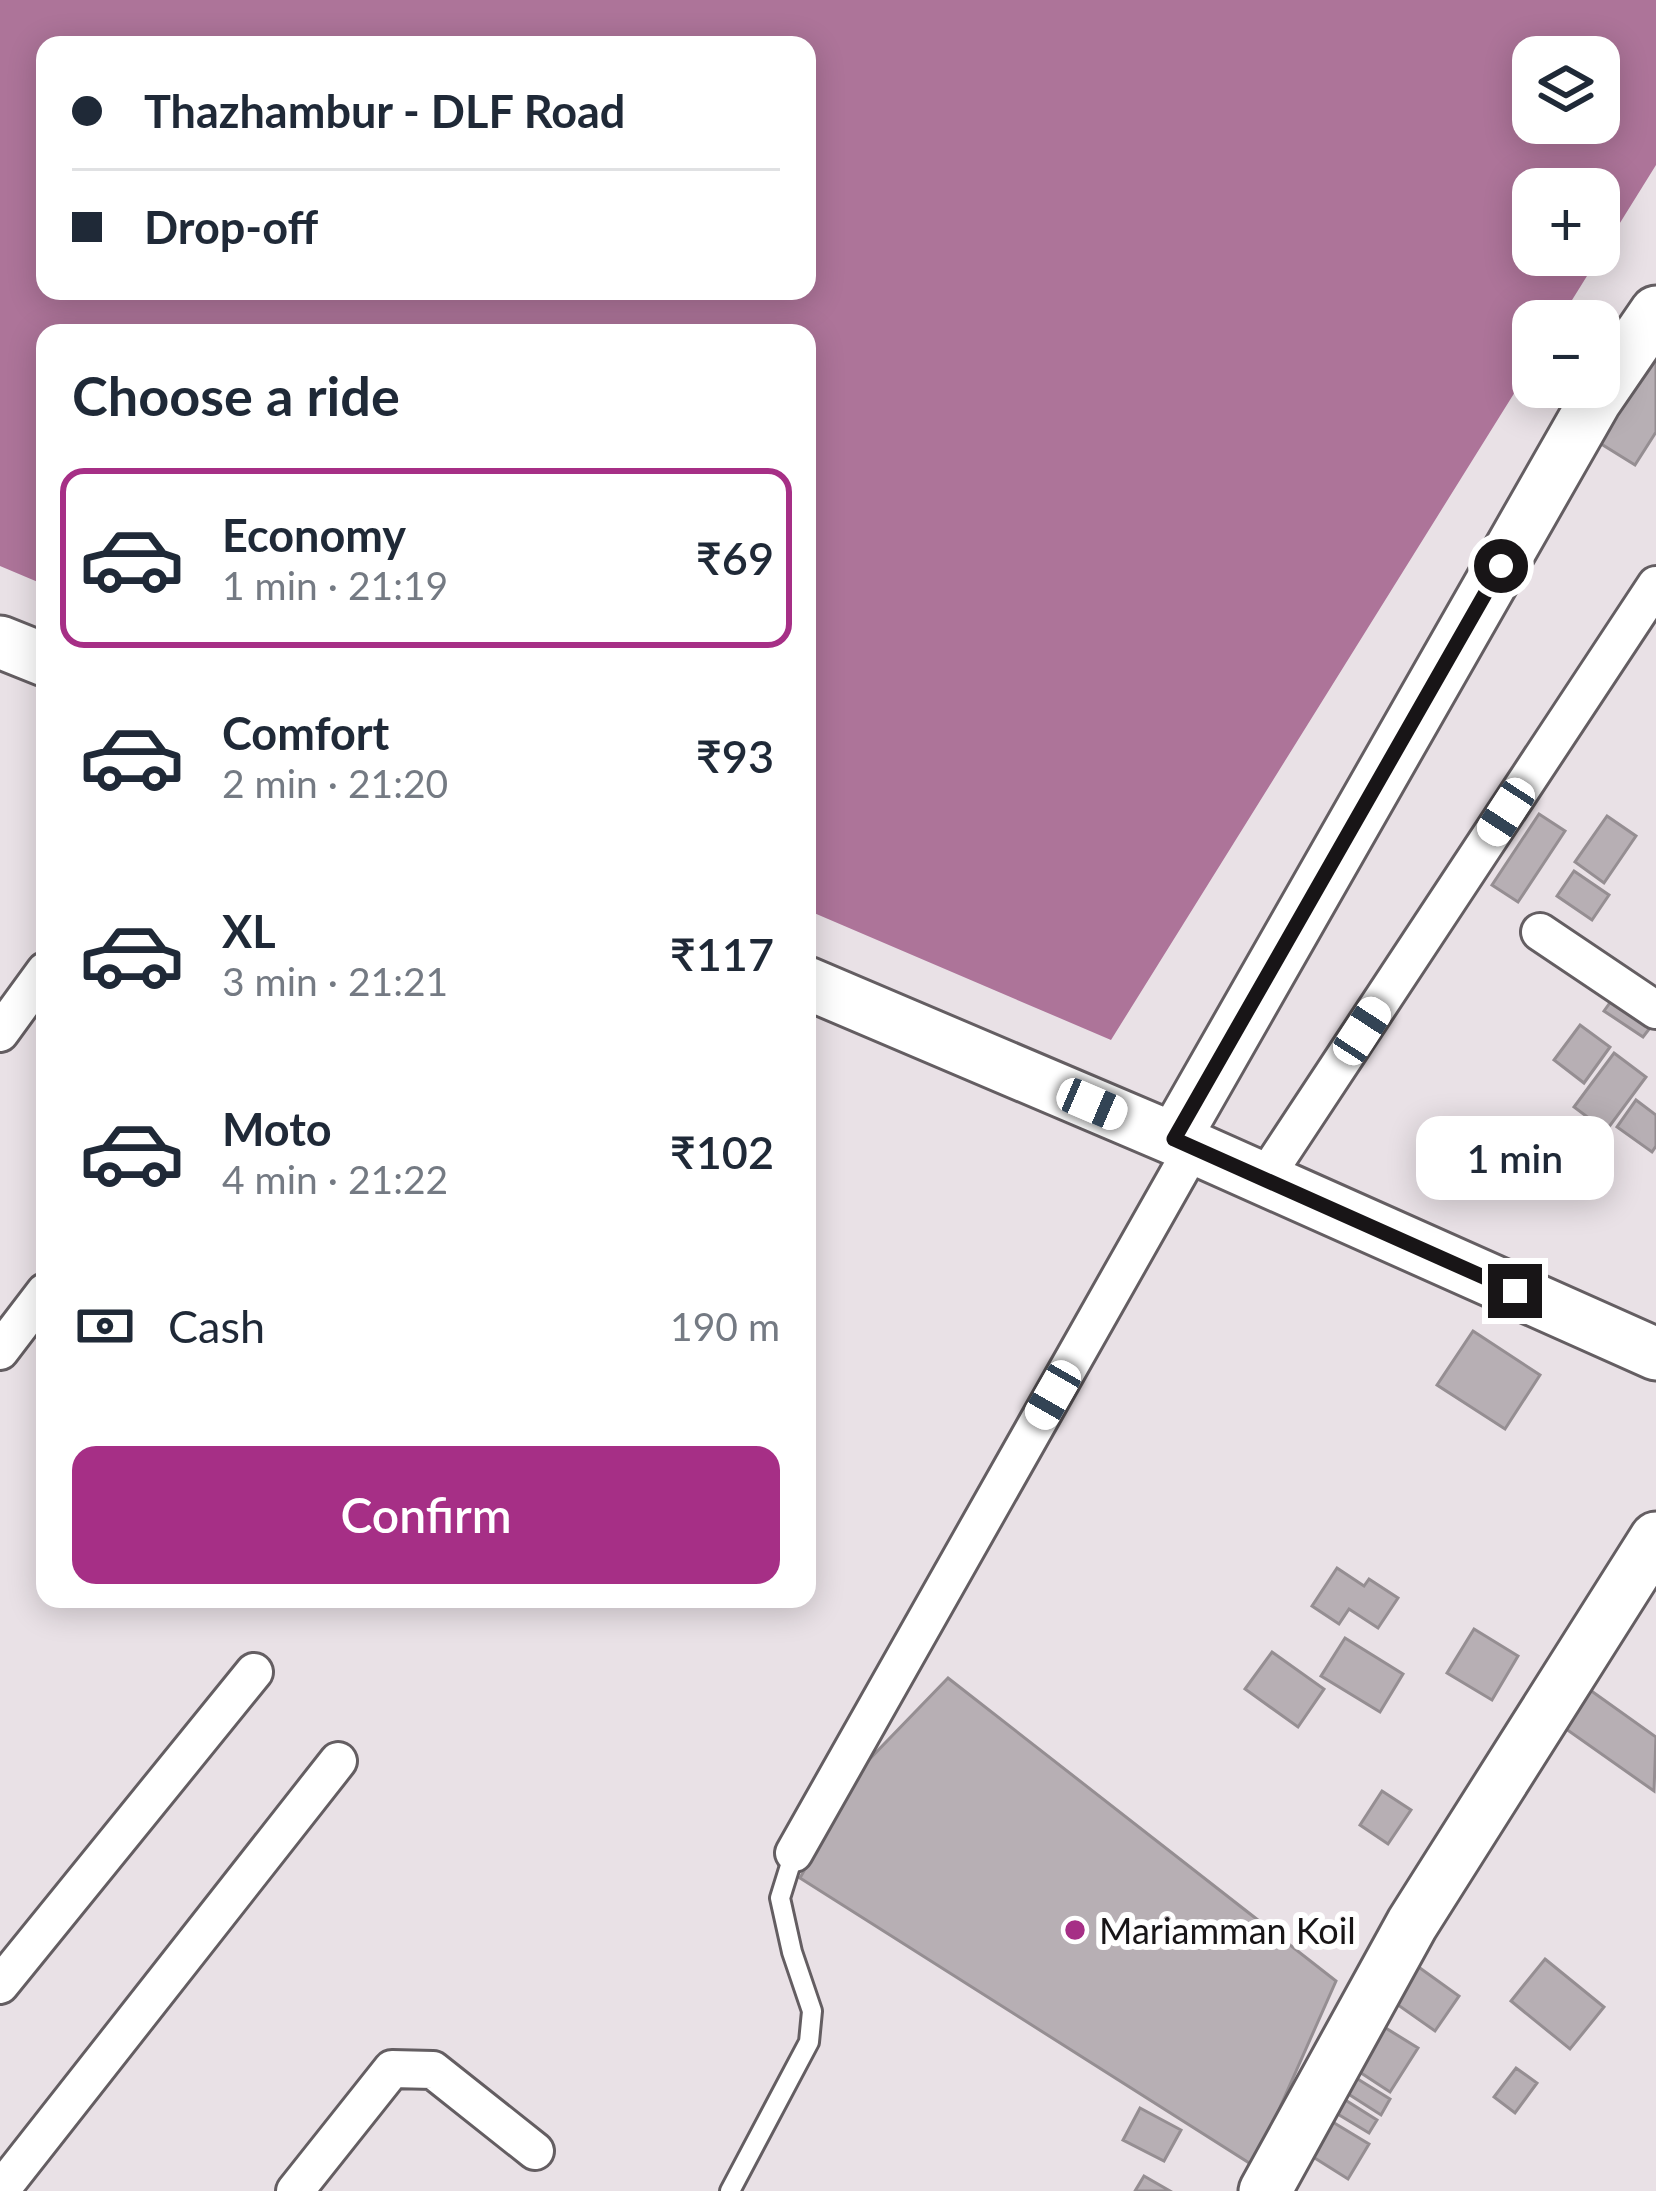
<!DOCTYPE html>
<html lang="en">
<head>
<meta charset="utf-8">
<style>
	:root { --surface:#fff; --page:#f2f2f3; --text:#1f2937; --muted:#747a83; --line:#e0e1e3; --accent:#a62f86 }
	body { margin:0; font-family:Lato,sans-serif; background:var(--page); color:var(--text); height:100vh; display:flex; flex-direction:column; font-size:45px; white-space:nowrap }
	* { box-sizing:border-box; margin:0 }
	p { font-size:39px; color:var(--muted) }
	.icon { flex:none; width:66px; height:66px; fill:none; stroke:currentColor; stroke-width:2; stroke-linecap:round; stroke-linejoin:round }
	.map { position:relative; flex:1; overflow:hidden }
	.sheet { position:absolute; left:36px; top:324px; width:780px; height:1284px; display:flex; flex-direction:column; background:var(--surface); border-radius:24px; box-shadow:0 6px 30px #0003 }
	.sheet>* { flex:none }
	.top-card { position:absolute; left:36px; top:36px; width:780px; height:264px; border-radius:24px; box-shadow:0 6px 30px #0003; display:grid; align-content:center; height:264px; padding:0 36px; background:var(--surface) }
	.tools { position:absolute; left:1512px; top:36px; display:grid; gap:24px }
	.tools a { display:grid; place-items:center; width:108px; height:108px; border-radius:24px; background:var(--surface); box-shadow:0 6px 30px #0003; font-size:60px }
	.end { position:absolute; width:54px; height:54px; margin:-27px; border:15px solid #181517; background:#fff; box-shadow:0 0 0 6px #fff }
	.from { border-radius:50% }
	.bubble { position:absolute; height:84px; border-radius:24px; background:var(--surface); box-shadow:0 6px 30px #0003; font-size:39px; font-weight:600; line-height:84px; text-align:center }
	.car { position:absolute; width:36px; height:72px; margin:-36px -18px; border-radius:15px; box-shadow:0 0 9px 3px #0007; background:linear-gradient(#fff 24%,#345 0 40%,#fff 0 76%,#345 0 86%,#fff 0) }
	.top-card b { display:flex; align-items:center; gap:42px; height:114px; font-size:45px }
	.top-card b+b { border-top:3px solid var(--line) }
	.top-card i { width:30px; height:30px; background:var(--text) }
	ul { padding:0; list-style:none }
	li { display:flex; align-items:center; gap:36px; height:180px; margin:0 24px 18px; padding:0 12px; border:6px solid transparent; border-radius:24px }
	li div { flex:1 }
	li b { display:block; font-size:45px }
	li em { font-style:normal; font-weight:600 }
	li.selected { border-color:var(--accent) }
	li>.icon { width:108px; height:108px; stroke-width:1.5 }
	h2 { padding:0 36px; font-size:54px; line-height:144px }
	.pay { display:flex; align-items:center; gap:30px; height:132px; padding:0 36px; font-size:45px }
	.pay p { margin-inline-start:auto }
	.action { display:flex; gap:24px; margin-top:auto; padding:24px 36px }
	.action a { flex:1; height:138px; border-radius:24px; background:var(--accent); color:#fff; font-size:48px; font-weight:600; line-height:138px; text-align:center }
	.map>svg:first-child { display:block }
	.water { fill:#ad7499; fill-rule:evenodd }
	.building { fill:#b7afb4; stroke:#958e92; stroke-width:3 }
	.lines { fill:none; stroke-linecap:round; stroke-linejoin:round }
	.lane-casing { stroke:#645e62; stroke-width:24 }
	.street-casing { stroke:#645e62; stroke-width:42 }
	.secondary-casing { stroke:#645e62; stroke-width:57 }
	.lane { stroke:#fff; stroke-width:18 }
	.street { stroke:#fff; stroke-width:36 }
	.secondary { stroke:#fff; stroke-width:51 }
	.route { stroke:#181517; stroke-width:15 }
	.poi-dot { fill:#a62f86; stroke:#fff; stroke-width:4.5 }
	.labels { text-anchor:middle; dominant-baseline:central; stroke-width:12; stroke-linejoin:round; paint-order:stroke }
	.poi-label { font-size:36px; fill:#181517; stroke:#fff; text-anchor:start }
</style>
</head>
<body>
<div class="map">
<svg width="1656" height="2191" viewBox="0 0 1656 2191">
	<rect width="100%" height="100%" fill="#e9e1e6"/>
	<path class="water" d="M0 0H1656V165L1559 321H1533V363L1111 1040 807 910V333H45V585L0 566ZM45 45H807V291H45ZM1533 57H1599V123H1533ZM1533 189H1599V255H1533Z"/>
	<path class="building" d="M1656 353V432L1635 465 1598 442Z
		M1539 814 1565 831 1518 902 1492 885Z
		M1607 816 1636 836 1604 883 1575 862Z
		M1574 871 1609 895 1592 920 1557 896Z
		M1614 997 1653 1024 1643 1037 1604 1011Z
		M1580 1025 1610 1047 1584 1083 1554 1060Z
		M1614 1053 1646 1077 1606 1131 1574 1107Z
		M1636 1100 1656 1115V1146L1652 1152 1617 1127Z
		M1473 1331 1540 1375 1505 1429 1437 1385Z
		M1337 1568 1364 1586 1369 1579 1398 1598 1378 1628 1349 1609 1339 1624 1312 1606Z
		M1474 1629 1518 1656 1492 1700 1447 1673Z
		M1345 1638 1403 1674 1380 1712 1321 1676Z
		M1272 1652 1324 1689 1298 1727 1245 1689Z
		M948 1678 1336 1981 1254 2166 800 1878 860 1769Z
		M1576 1680 1656 1737 1654 1791 1549 1717Z
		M1382 1791 1411 1810 1388 1844 1360 1825Z
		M1406 1958 1459 1996 1435 2031 1381 1993Z
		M1545 1959 1604 2007 1570 2049 1511 2001Z
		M1376 2022 1418 2048 1390 2092 1349 2065Z
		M1516 2068 1537 2083 1515 2113 1494 2097Z
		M1348 2073 1390 2099 1381 2115 1339 2088Z
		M1339 2096 1377 2120 1369 2133 1331 2110Z
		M1140 2108 1181 2130 1164 2161 1123 2140Z
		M1331 2121 1369 2144 1348 2179 1310 2155Z
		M1144 2176 1170 2191H1135Z"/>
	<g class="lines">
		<g class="lane-casing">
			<path id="lane" d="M730 2191 809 2042 812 2011 792 1952 780 1898 794 1853"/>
		</g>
		<g class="street-casing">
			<path id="street" d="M1540 932 1656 1010
				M0 1033 45 971
				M1264 1179 1656 585
				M0 1351 45 1292
				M794 1853 1193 1148
				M0 1985 254 1672
				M0 2191 338 1761
				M295 2191 392 2069 433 2070 535 2151"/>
		</g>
		<g class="secondary-casing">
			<path id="secondary" d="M0 642 45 660
				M807 983 1174 1139 1656 1354
				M1174 1139 1595 401 1656 312
				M1265 2191 1412 1924 1656 1538"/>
		</g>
		<use href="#lane" class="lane"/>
		<use href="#street" class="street"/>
		<use href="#secondary" class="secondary"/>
	</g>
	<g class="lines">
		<path class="route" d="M1501 566 1174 1139 1515 1291"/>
	</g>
	<circle class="poi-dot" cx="1075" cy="1930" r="12"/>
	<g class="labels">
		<g class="poi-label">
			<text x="1099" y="1930">Mariamman Koil</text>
		</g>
	</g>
</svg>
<div class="tools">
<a><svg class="icon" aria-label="layers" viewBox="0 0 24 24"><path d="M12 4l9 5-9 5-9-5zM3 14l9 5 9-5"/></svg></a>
<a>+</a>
<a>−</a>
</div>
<i class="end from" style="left:1501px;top:566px"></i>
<i class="end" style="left:1515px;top:1291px"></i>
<div class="bubble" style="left:1416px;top:1116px;width:198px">1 min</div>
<i class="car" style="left:1506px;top:812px;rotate:213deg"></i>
<i class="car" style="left:1362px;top:1031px;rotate:33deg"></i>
<i class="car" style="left:1092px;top:1104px;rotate:113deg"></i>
<i class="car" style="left:1053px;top:1395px;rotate:210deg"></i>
<div class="top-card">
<b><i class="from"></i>Thazhambur - DLF Road</b>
<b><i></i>Drop-off</b>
</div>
<section class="sheet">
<h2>Choose a ride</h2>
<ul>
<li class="selected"><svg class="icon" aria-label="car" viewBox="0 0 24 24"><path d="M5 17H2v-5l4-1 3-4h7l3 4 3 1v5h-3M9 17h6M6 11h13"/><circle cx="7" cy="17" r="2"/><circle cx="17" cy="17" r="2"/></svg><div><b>Economy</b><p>1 min · 21:19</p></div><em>₹69</em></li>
<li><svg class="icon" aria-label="car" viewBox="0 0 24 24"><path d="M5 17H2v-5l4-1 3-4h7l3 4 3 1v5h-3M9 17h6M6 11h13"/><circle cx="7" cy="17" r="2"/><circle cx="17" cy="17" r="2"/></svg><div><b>Comfort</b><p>2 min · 21:20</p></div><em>₹93</em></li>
<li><svg class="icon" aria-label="car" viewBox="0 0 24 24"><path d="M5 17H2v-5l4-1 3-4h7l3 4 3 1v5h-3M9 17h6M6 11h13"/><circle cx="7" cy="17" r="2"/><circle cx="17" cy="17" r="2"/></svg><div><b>XL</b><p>3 min · 21:21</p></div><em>₹117</em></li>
<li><svg class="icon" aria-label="car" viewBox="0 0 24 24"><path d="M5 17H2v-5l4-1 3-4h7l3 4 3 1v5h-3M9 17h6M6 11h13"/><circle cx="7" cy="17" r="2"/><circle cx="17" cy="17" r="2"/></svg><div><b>Moto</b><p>4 min · 21:22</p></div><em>₹102</em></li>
</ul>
<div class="pay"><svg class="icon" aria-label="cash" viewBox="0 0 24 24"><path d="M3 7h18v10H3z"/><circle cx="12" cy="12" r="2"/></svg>Cash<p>190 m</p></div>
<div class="action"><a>Confirm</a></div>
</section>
</div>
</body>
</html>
